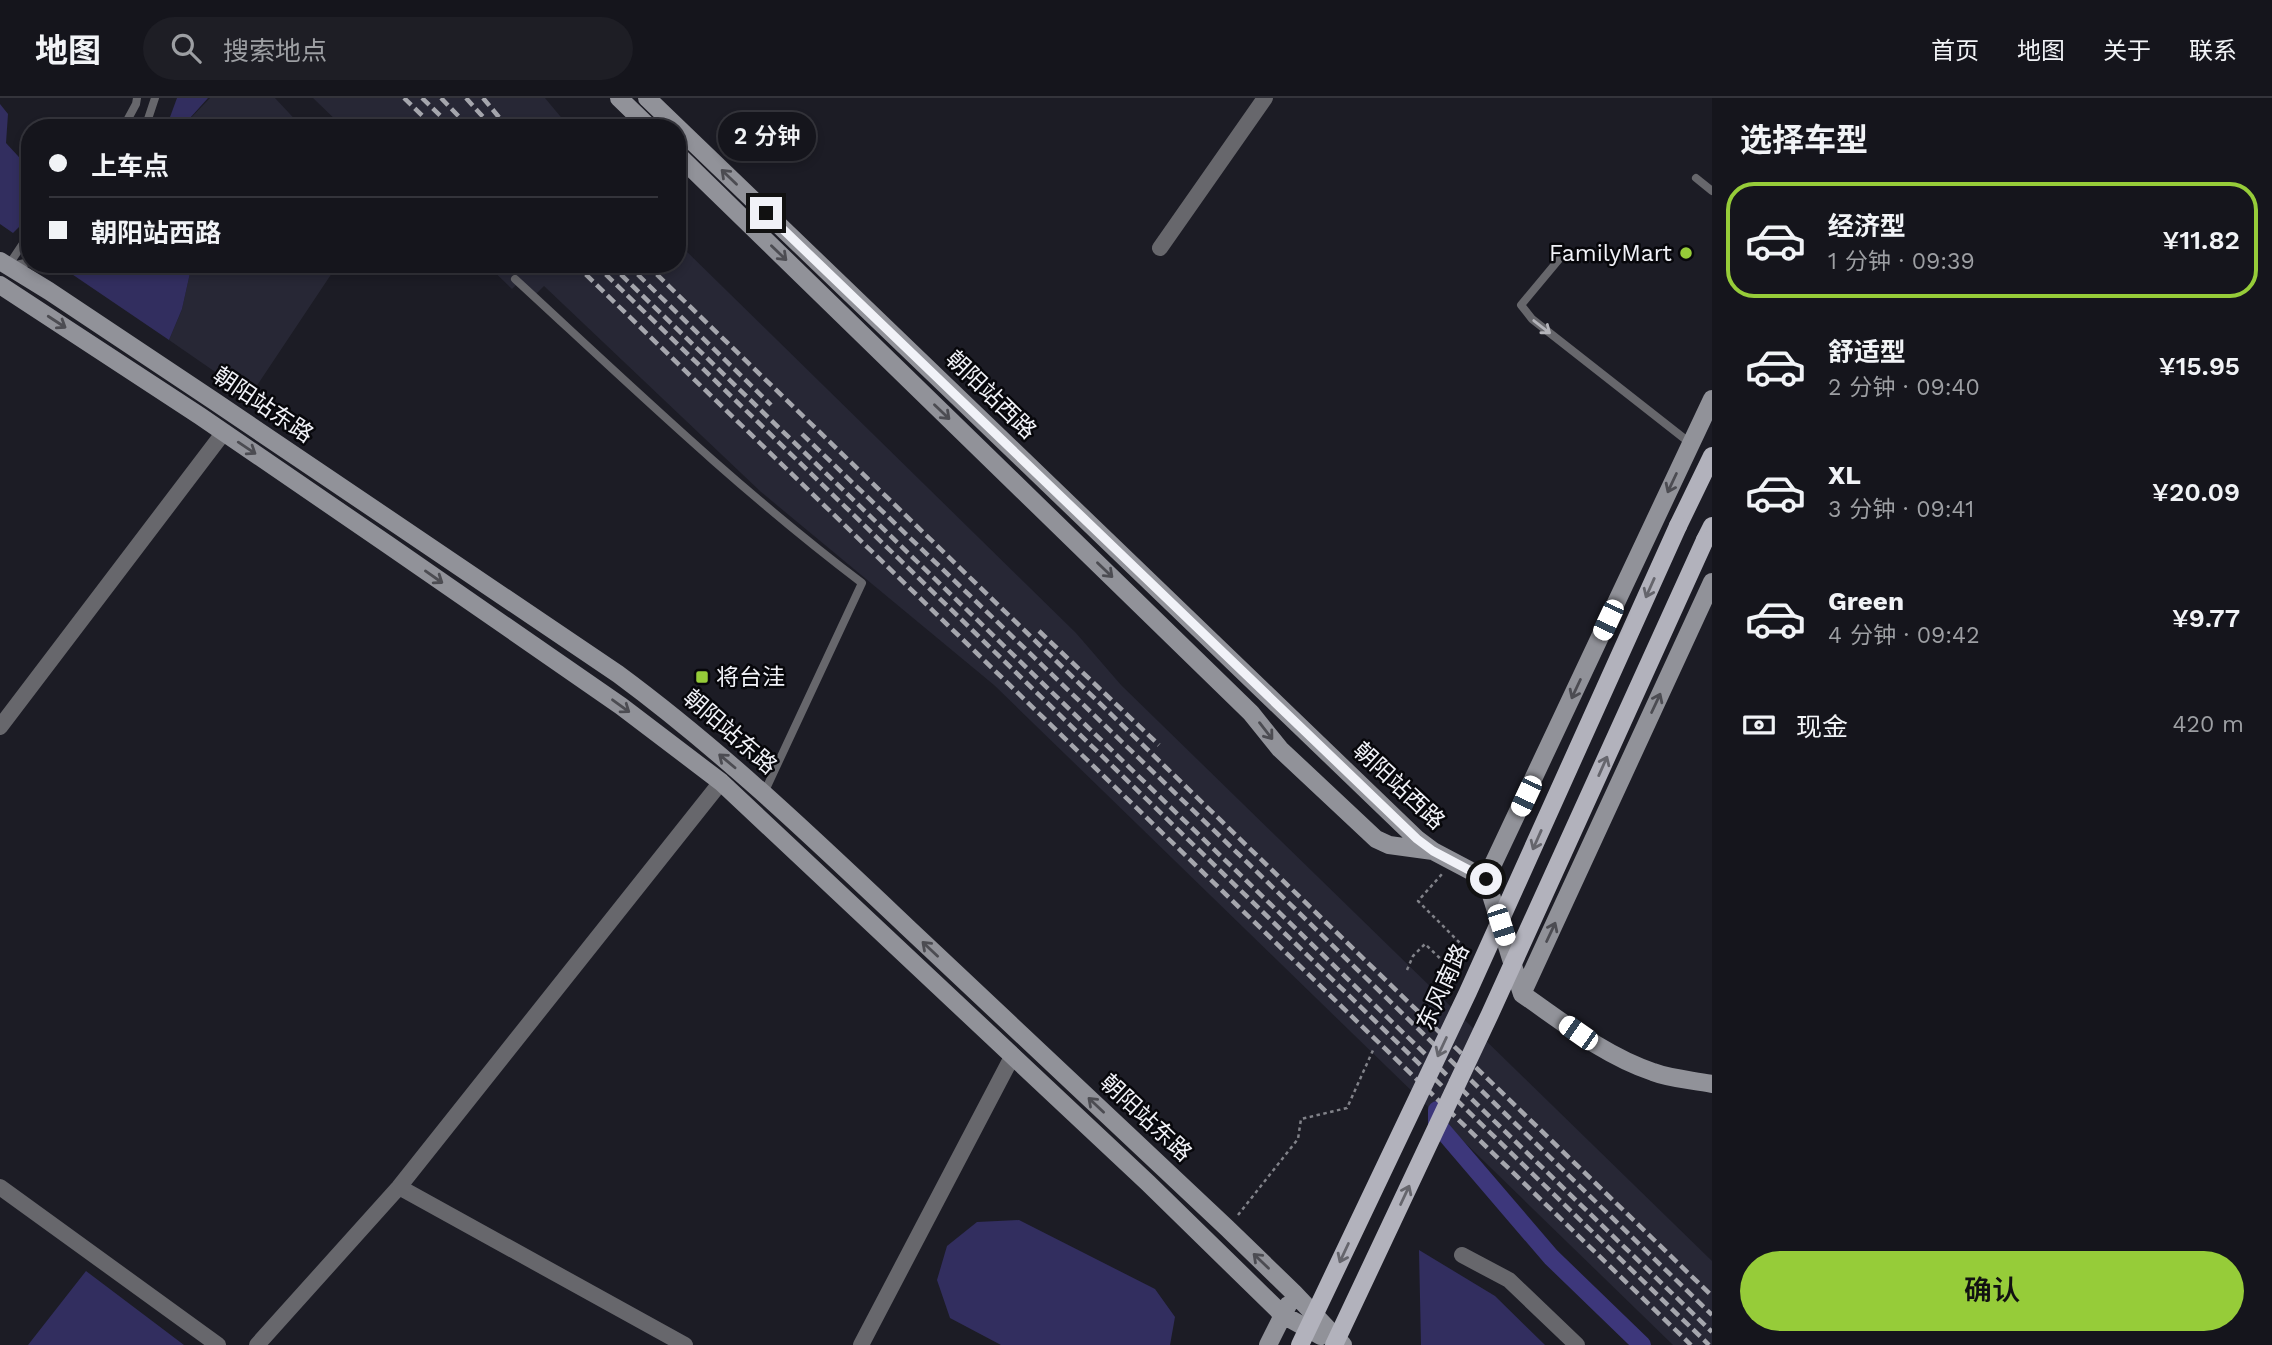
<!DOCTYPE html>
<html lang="zh">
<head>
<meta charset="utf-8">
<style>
	:root { --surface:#15151c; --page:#1e1e25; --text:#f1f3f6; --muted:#9d9fa3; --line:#34343b; --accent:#96cc39 }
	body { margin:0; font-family:"Work Sans","Noto Sans SC",sans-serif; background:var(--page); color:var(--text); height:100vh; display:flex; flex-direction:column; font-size:26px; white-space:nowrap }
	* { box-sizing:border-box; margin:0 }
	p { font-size:23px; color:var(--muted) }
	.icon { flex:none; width:38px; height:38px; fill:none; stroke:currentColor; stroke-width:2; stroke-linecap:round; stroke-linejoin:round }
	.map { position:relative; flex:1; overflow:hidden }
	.drawer { display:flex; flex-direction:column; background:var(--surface); width:560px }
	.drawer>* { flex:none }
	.top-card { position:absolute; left:21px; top:21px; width:665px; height:154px; border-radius:28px; box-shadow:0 4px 10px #0003,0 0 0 2px var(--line); display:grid; align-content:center; height:154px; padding:0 28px; background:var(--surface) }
	.end { position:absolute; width:32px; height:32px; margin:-16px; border:9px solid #f1f2f8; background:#111; box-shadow:0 0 0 4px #111 }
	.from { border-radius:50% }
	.bubble { position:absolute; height:49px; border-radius:24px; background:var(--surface); box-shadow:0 4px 10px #0003,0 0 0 2px var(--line); font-size:23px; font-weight:600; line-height:49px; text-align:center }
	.car { position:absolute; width:21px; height:42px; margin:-21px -10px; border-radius:9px; box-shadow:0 0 5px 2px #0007; background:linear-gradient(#fff 24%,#345 0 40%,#fff 0 76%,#345 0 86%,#fff 0) }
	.top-card b { display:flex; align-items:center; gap:24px; height:66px; font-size:26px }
	.top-card b+b { border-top:2px solid var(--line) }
	.top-card i { width:18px; height:18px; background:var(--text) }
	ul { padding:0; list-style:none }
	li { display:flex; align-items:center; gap:21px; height:116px; margin:0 14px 10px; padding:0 14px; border:4px solid transparent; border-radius:28px }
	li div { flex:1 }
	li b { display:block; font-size:26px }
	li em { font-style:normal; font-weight:600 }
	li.selected { border-color:var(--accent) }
	li>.icon { width:63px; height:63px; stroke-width:1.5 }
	h2 { padding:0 28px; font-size:32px; line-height:84px }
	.pay { display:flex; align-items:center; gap:18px; height:77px; padding:0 28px; font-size:26px }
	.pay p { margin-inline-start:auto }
	.button { display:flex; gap:14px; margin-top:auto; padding:14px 28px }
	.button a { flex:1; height:80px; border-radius:42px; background:var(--accent); color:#111; font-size:28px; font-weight:600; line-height:80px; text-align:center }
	header { display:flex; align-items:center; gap:42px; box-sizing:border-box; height:98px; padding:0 35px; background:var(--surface); border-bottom:2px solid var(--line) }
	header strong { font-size:33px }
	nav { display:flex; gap:38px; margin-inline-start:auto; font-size:24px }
	.search { width:490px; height:63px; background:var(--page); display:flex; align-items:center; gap:18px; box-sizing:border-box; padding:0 24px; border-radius:38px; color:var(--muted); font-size:26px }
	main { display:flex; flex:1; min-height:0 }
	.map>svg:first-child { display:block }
	.built { fill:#272735 }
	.green { fill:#322e5f }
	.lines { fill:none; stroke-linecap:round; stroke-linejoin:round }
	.canal { stroke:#3d377b; stroke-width:18 }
	.path { stroke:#818289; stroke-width:2.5; stroke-dasharray:3.5 3.5; stroke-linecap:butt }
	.lane { stroke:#67676c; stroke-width:8 }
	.street { stroke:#67676c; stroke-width:16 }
	.secondary { stroke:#919299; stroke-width:18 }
	.primary { stroke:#b2b2bc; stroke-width:18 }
	.rail { stroke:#a5a6ad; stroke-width:4.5; stroke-dasharray:10 5; stroke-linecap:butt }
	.primary-bridge { stroke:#b2b2bc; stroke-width:18 }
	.oneway { stroke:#4c4c52 }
	.oneway2 { stroke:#b3b3b9 }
	.oneway3 { stroke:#65656c }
	.route { stroke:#f1f2f8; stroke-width:9 }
	.poi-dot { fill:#96cc39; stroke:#07070b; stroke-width:2.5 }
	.labels { text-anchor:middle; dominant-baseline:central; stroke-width:5; stroke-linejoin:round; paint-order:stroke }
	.poi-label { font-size:23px; fill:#f1f2f8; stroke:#07070b; text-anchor:end }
	.street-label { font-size:23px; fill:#f1f2f8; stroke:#07070b }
</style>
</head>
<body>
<header>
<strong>地图</strong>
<div class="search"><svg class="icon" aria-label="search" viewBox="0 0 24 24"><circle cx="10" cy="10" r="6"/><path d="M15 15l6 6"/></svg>搜索地点</div>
<nav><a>首页</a><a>地图</a><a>关于</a><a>联系</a></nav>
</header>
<main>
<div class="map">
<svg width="1712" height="1247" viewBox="0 0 1712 1247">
	<rect width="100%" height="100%" fill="#1c1c25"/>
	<path class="built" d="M210 0H275L303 30H181Z
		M313 0H545L570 30H344Z
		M677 144 1076 535 1121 587 1712 1163V1247H1673L994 587 761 394 544 188 535 197 520 183 512 191 486 166H677Z
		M192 166H338L250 298 169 242 182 211Z"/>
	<path class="green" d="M177 0H208L181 30H166Z
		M0 6 8 16 6 45 30 71V118L13 135 0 126Z
		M57 166H192L182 211 169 242Z
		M1019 1122 1155 1191 1175 1219 1170 1247H1001L950 1220 937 1182 947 1148 977 1124Z
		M1419 1152 1495 1198 1545 1247H1421Z
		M86 1173 184 1247H28Z"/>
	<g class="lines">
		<path class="canal" d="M1437 1012V1026L1551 1159 1642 1247"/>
		<path class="path" d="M1407 872 1413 858 1425 846 1445 865 1464 849 1418 803 1442 776
			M1238 1117 1298 1041 1301 1021 1347 1010 1374 950"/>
		<path class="lane" d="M123 30 136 6 137 0
			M145 30 155 0
			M1696 80 1712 93
			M1561 159 1521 207 1532 221 1690 345
			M8 168 30 135
			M11 168 30 164
			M515 181C628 285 739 392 862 485L764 695"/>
		<path class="street" d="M1160 150 1265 0
			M0 629 224 334
			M0 1089 218 1247
			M399 1089 685 1247
			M1462 1157 1509 1182 1577 1247
			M257 1247 399 1089 721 684
			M861 1247 1013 957"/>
		<path class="secondary" d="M619 0 650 30
			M647 0 1417 741 1433 753 1486 781 1522 896
			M677 56 1251 615 1280 651 1376 741 1389 747 1433 753
			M0 163 49 193 214 303 618 576C721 652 813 740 906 828 1013 929 1120 1029 1227 1130L1294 1195 1343 1247
			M0 187 200 318 387 446 621 608 721 684 1148 1085 1283 1217 1321 1238
			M1486 781 1712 301
			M1522 896 1712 484
			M1522 896C1564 925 1605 958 1653 974 1671 981 1693 982 1712 986
			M1268 1247 1288 1207"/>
		<path class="primary" d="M1678 428 1712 358
			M1705 442 1712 428"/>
		<path class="rail" d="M404 0 435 30
			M422 0 453 30
			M441 0 470 30
			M466 0 493 30
			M483 0 508 30
			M575 166 1691 1247
			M595 166 1709 1247
			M610 166 1712 1234
			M627 166 771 307
			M646 166 1712 1198
			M802 336 1253 770 1712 1217
			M1039 533 1159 647"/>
		<path class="primary-bridge" d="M1300 1247 1468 894 1678 428
			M1334 1247 1490 916 1705 442"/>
	</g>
	<defs><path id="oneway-shaft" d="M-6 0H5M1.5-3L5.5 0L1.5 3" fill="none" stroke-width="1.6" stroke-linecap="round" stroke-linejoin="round" transform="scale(1.75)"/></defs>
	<g class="oneway">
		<use href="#oneway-shaft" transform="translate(729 79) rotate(-136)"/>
		<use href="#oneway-shaft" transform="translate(779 155) rotate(44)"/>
		<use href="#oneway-shaft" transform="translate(57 224) rotate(33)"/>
		<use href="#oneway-shaft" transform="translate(942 314) rotate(44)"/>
		<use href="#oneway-shaft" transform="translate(247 350) rotate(34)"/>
		<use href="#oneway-shaft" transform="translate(1672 385) rotate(115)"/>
		<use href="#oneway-shaft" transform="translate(1105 472) rotate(44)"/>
		<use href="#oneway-shaft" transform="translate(434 479) rotate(35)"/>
		<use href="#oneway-shaft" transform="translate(1576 591) rotate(115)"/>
		<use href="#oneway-shaft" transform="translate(1656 605) rotate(-65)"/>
		<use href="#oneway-shaft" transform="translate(621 608) rotate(36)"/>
		<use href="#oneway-shaft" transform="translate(1266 633) rotate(52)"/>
		<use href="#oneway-shaft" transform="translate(727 663) rotate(-140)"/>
		<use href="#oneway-shaft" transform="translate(1551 834) rotate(-65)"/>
		<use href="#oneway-shaft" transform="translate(930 851) rotate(-137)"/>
		<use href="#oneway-shaft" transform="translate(1096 1007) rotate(-137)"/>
		<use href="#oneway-shaft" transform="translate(1261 1163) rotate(-136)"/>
	</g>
	<use class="oneway2" href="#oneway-shaft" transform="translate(1542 229) rotate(38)"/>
	<g class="oneway3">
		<use href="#oneway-shaft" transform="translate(1650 490) rotate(114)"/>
		<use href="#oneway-shaft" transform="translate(1603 668) rotate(-66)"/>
		<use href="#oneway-shaft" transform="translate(1537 742) rotate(114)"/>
		<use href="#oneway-shaft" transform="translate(1442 949) rotate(115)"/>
		<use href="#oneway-shaft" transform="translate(1405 1097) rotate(-65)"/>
		<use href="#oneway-shaft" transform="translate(1344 1155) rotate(115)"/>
	</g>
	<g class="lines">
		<path class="route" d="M766 115 1417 741 1433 753 1486 781"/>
	</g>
	<g class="poi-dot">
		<circle cx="1686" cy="155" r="7"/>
		<rect x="695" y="572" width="14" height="14" rx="3.5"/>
	</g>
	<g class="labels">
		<g class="poi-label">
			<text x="1672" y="155">FamilyMart</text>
			<text x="716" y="579" text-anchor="start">将台洼</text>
		</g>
		<g class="street-label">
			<text transform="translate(991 297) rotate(44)">朝阳站西路</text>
			<text transform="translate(263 307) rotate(34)">朝阳站东路</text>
			<text transform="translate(730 634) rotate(41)">朝阳站东路</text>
			<text transform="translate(1399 688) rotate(43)">朝阳站西路</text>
			<text transform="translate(1443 889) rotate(-65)">东风南路</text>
			<text transform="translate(1146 1020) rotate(43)">朝阳站东路</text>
		</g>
	</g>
</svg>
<i class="end from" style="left:1486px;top:781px"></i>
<i class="end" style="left:766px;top:115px"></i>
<div class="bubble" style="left:718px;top:14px;width:98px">2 分钟</div>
<i class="car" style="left:1608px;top:522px;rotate:205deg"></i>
<i class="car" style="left:1526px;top:698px;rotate:205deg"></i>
<i class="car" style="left:1501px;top:827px;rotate:162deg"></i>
<i class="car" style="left:1578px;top:935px;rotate:305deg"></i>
<div class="top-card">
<b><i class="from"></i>上车点</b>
<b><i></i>朝阳站西路</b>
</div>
</div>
<section class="drawer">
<h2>选择车型</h2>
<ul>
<li class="selected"><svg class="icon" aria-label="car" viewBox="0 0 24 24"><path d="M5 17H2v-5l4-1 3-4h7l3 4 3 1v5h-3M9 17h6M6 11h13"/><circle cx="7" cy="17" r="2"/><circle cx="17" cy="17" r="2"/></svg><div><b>经济型</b><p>1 分钟 · 09:39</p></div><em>¥11.82</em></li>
<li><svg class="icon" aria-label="car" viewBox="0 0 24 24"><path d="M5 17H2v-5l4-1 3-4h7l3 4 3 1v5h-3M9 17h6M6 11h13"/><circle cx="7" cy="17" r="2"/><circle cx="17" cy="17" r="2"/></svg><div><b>舒适型</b><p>2 分钟 · 09:40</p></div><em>¥15.95</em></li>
<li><svg class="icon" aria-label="car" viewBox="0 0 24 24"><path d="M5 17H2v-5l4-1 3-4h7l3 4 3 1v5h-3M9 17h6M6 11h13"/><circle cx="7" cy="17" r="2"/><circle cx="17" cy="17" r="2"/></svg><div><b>XL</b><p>3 分钟 · 09:41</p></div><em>¥20.09</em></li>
<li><svg class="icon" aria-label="car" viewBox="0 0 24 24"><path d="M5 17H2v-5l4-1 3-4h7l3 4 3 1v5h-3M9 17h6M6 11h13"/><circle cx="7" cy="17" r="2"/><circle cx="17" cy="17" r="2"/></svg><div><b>Green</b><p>4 分钟 · 09:42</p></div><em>¥9.77</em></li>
</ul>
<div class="pay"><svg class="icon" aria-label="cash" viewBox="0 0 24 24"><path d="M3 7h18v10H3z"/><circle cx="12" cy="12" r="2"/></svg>现金<p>420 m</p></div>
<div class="button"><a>确认</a></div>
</section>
</main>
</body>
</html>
